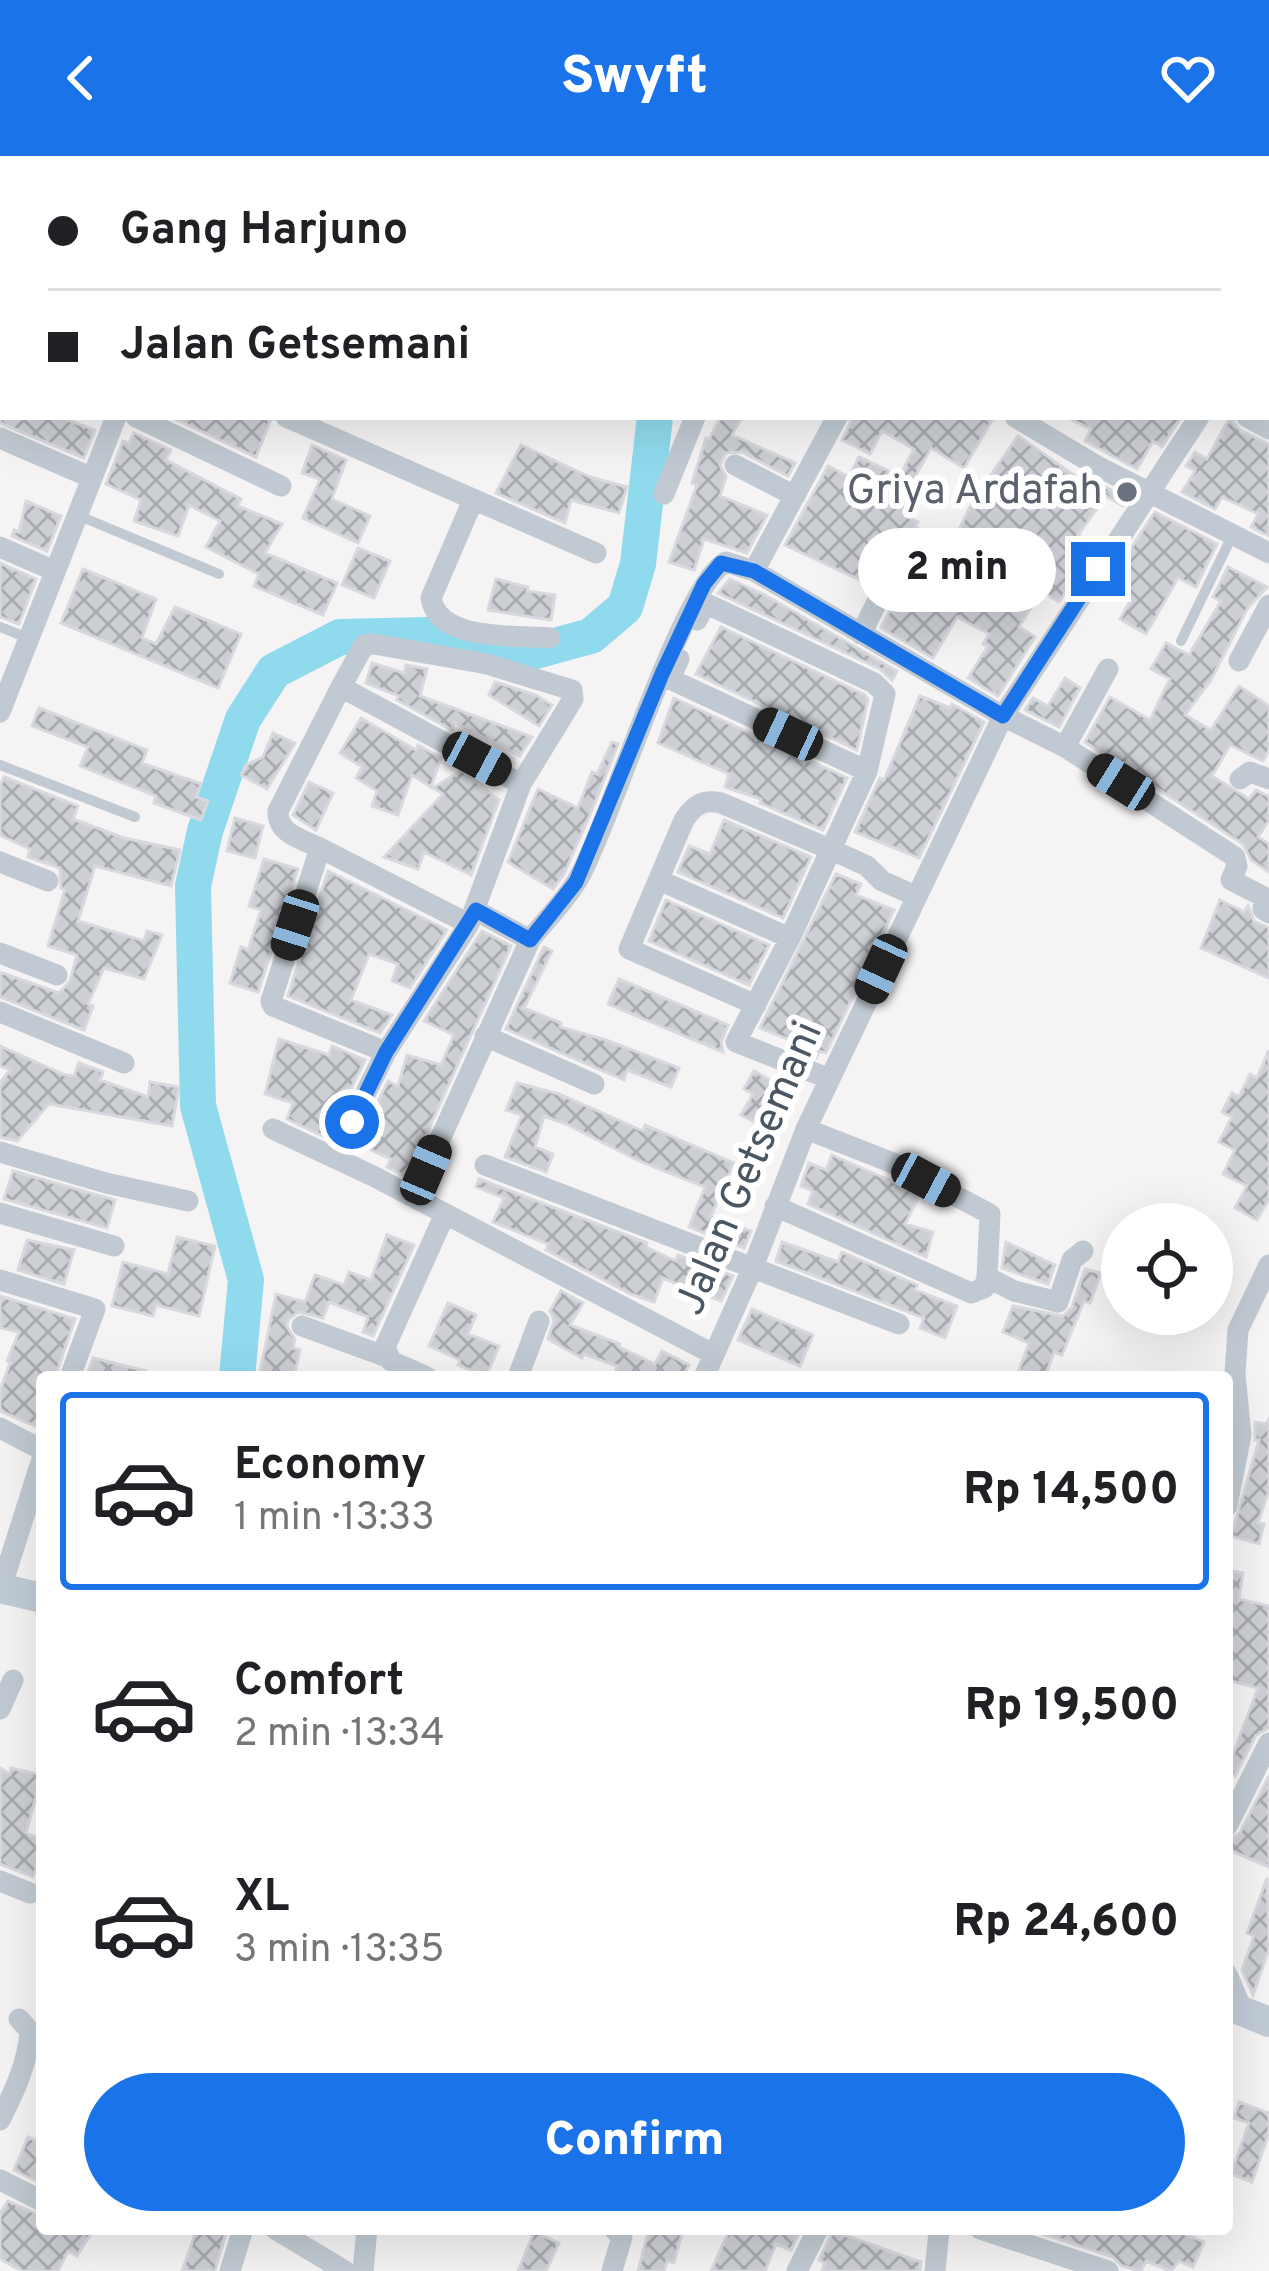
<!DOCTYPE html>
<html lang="en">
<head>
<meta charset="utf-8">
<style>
	:root { --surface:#fff; --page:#f2f2f2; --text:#202124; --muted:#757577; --line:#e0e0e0; --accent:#1a73e8 }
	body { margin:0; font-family:Overpass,sans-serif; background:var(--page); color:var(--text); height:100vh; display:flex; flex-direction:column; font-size:45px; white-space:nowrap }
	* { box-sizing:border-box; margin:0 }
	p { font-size:39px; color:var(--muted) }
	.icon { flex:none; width:66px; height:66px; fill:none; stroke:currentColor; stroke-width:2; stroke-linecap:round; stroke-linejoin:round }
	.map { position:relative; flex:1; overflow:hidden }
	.side { position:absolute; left:36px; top:1215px; width:1197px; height:864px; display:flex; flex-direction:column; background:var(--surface); border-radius:12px; box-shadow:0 12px 48px #0002 }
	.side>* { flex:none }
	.top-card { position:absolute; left:0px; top:0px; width:1269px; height:264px; box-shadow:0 12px 48px #0002; display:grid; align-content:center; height:264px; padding:0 48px; background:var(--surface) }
	.fabs { position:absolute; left:1101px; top:1047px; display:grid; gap:24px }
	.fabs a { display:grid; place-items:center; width:132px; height:132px; border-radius:50%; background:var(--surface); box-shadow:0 12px 48px #0002; font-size:60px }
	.end { position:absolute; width:54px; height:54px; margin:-27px; border:15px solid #1a73e8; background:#fff; box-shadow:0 0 0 6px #fff }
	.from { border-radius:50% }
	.bubble { position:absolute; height:84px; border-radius:42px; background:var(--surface); box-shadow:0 12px 48px #0002; font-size:39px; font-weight:800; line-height:84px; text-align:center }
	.car { position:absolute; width:36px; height:72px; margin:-36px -18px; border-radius:15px; box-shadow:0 0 9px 3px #0007; background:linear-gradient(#222 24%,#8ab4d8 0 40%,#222 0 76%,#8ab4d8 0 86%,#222 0) }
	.top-card b { display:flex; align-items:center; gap:42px; height:114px; font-size:45px }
	.top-card b+b { border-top:3px solid var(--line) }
	.top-card i { width:30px; height:30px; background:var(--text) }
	ul { padding:21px 0 0; list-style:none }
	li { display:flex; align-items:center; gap:36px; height:198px; margin:0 24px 18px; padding:0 24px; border:6px solid transparent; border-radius:12px }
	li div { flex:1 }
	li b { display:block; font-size:45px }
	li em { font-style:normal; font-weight:800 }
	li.on { border-color:var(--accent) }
	li>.icon { width:108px; height:108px; stroke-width:1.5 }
	.action { display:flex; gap:24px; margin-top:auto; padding:24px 48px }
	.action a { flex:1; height:138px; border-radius:72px; background:var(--accent); color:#fff; font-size:48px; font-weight:800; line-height:138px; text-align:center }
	header { display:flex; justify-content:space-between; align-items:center; height:156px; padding:0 48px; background:var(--accent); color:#fff; font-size:54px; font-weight:800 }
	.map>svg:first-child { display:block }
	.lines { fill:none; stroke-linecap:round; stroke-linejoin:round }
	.river { stroke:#90daee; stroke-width:36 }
	.building { fill:url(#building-cross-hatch); stroke:#d7d9de; stroke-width:3 }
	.lane { stroke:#c1cad2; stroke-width:10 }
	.street { stroke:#c1cad2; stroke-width:21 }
	.secondary { stroke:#c1cbd6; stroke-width:30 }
	.route { stroke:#1a73e8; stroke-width:15 }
	.worship-dot { fill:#6b7280; stroke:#fff; stroke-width:4.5 }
	.labels { text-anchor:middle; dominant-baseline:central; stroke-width:12; stroke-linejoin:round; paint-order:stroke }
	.worship-label { font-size:42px; fill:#5b616d; stroke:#fff; text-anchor:end }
	.street-label { font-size:42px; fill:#4a5661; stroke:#fff }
</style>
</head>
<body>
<header><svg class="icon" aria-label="back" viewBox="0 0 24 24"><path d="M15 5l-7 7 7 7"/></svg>Swyft<svg class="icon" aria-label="heart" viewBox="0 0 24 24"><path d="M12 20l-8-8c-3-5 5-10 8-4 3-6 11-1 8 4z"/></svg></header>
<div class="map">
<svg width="1269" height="2115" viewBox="0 0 1269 2115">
	<defs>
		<pattern id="building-cross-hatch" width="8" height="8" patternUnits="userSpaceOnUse" patternTransform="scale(3)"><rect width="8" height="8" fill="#cdcfd5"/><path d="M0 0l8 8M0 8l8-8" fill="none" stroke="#a8abb0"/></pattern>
	</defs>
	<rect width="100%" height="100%" fill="#f5f3f3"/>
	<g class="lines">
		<path class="river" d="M754 3 758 0
			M237 1221 246 1124 198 950 193 730 205 675 243 563 274 515 340 481 427 479 532 496 591 480 625 451 638 408 655 261"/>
	</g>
	<path class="building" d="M0 261H60L95 274 84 302 0 267Z
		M171 261H271V263L256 301Z
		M721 261H742L732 279 795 307 788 320 742 296 726 297 720 309 726 321 720 340 767 359 747 397 704 383 694 414 669 406 697 329 692 327 706 282 709 283Z
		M853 261H994L964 312 931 292 915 321 925 326 906 360 918 366 916 371 952 388 974 343 1018 280 1097 335 1101 329 1128 342 1123 350 1106 340 1078 379 1096 390 1059 446 1041 435 1019 471 1035 481 998 540 968 522 988 490 983 488 989 478 957 461 933 502 881 472 905 424 906 416 899 405 882 406 869 428 785 389 828 310 849 321 859 301 900 320 914 293 882 275 870 298 842 284Z
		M1066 261H1181L1162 291 1153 285 1137 313 1085 285 1091 273Z
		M1230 261 1240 274 1269 288V380L1251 371 1258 358 1222 341 1215 353 1182 336 1195 315 1186 310 1195 296 1207 303Z
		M134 277 171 294 166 304 241 343 238 350 282 368 265 397 337 427 323 459 254 430 259 418 206 391 220 365 189 349 178 380 134 365 141 344 106 328 123 285 129 287Z
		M312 289 346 304 332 343 370 360 358 387 303 362 320 323 302 317Z
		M521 289 590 321 627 331 619 357 571 344 565 367 496 337Z
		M26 345 61 360 47 395 12 380 14 374 19 376Z
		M1155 356 1217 388 1196 431 1178 422 1146 478 1120 463 1130 445 1106 430Z
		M358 392 390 405 374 442 342 429Z
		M0 407 36 423 19 468 0 461Z
		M1228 411 1267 431 1247 453 1211 524 1185 559 1211 574 1239 530 1269 550V594L1263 605 1230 589 1212 620 1249 643 1256 634 1269 641V664L1258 681 1269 688V716L1251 704 1243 688 1085 586 1110 541 1150 564 1170 523 1151 513 1166 487 1189 499 1221 445 1213 441Z
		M83 413 156 443 142 482 156 488 175 451 241 478 218 532 61 467Z
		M496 423 528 431 527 435 555 439 551 464 488 454Z
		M730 423 765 439 897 515 892 524 880 513 718 437Z
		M721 471 865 539 868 543 857 594 696 518Z
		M372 507 404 517 406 509 427 513 420 540 532 581 520 600 454 566 452 574 397 544 399 540 366 527Z
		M1065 522 1080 532 1059 571 1025 554 1033 542 1048 550Z
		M495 526 536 539 552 549 539 570 489 539Z
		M920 540 950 552 952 548 984 566 919 702 855 676 880 622 884 624Z
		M674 542 847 622 823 674 760 647 761 643 725 631 729 618 658 587Z
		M39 552 147 594 142 607 201 628 196 641 208 645 201 664 154 647 156 640 80 610 88 591 32 570Z
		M361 562 416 594 418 589 441 602 431 631 412 619 398 659 372 650 377 635 356 622 362 611 340 597Z
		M273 577 295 587 267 633 241 619 246 609 263 601Z
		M612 586 618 588 594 649 564 718 553 733 508 706 538 633 578 652 592 616 597 618Z
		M462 614 499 644 471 719 424 696 418 713 384 701 443 638 433 632Z
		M4 621 78 650 73 663 124 682 180 694 171 730 95 710 78 765 144 785 147 775 162 779 144 823 104 812 88 848 93 850 84 874 0 841V816L59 837 70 825 77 799 48 790 65 734 61 732 60 712 28 701 30 693 0 679V630Z
		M309 626 333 637 316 674 293 659Z
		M235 662 263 670 255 702 227 695Z
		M724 664 811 701 783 762 678 716 689 690 710 698Z
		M264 703 298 713 258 836 230 827 241 791 248 794 261 754 249 750Z
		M328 715 447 774 410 832 392 825 398 808 369 798 351 844 392 859 380 877 288 840Z
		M836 718 861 728 856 739 894 754 826 897 819 895 816 902 795 893 798 887 760 872Z
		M666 744 769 789 749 829 649 785Z
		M1220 744 1244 756 1248 750 1254 765 1269 772V822L1201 792Z
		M482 775 511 790 407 1021 387 1011 391 1003 357 988 388 925 398 930 407 899 441 909 454 879 424 865Z
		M544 791 552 795 524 852 561 867 560 871 606 884 679 912 671 931 627 914 624 924 506 873Z
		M619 823 728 869 721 886 723 896 608 848Z
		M279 883 329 899 332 890 365 904 327 982 287 963 293 947 265 938Z
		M0 890 65 919 74 920 79 907 103 916 100 924 148 941 150 926 179 931 172 970 49 948 17 985 0 981V927L10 914 0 910Z
		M1269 894V1043L1257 1064 1235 1052 1247 1030 1223 1018 1235 994 1219 986 1232 961 1222 956 1232 937 1239 941 1250 918 1257 922Z
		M754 915 794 937 773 976 741 959 753 938 744 933Z
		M517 927 559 938 643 975 645 969 734 1007 711 1060 751 1075 744 1092 689 1071 705 1031 639 1005 566 968 544 960 535 991 553 998 546 1016 505 1001 522 959 506 954Z
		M832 999 920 1038 905 1068 933 1076 926 1101 808 1048 813 1035 801 1030 809 1007 826 1014Z
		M13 1015 115 1044 107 1072 4 1043Z
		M479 1023 647 1087 646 1091 676 1105 678 1099 733 1120 721 1145 663 1122 654 1146 631 1138 546 1094 548 1088 493 1066 504 1042 476 1031Z
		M387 1079 414 1089 373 1180 363 1176 368 1161 329 1146 323 1162 298 1156 288 1164 287 1171 295 1183 293 1192 300 1194 294 1221H259L276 1138 305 1146 315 1119 344 1129 349 1116 371 1124Z
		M177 1081 215 1090 199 1160 156 1149 153 1160 112 1150 123 1106 168 1118Z
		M27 1084 74 1094 64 1128 18 1114Z
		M782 1086 838 1106 842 1096 917 1129 915 1134 957 1150 945 1182 920 1172 924 1162 776 1105Z
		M1006 1086 1055 1109 1048 1128 1002 1112Z
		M1085 1113 1101 1117 1090 1147 1084 1145 1062 1199 1054 1196 1045 1221 1019 1214 1029 1187 1003 1176 1013 1150 1063 1160 1072 1151Z
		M561 1135 583 1147 570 1169 620 1188 619 1191 655 1208 662 1195 689 1209 683 1221H625L615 1216 617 1210 584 1198 582 1202 548 1183 554 1164 550 1155Z
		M0 1140 75 1163 55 1221H42V1273L0 1255V1235L10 1207 7 1205 19 1176 0 1172Z
		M448 1147 476 1159 468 1178 499 1190 486 1221 458 1209 460 1204 429 1190Z
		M752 1153 813 1179 800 1210 738 1184Z
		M93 1202 146 1215 145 1221H86Z
		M1269 1263V1334L1258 1367 1264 1368 1259 1388 1231 1380 1259 1284H1255V1266L1266 1268Z
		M1227 1414 1243 1417 1239 1443 1269 1450V1572L1256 1579 1235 1620 1227 1614 1258 1532 1227 1524Z
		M0 1612 10 1618 11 1612 42 1619 26 1677 42 1684V1697L33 1721 0 1708Z
		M1269 1620V1711L1227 1693 1228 1685 1240 1677Z
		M1267 1722 1269 1793 1253 1839 1242 1814 1254 1780 1247 1777Z
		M1239 1946 1269 1957V1977L1252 2026 1231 2018 1249 1967 1234 1962Z
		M28 1981 42 1987V2012L36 2025 14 2014Z
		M8 2045 42 2060V2073H81L90 2079 77 2100 68 2095 58 2115H22L0 2103V2057Z
		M197 2073H227L215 2115H182Z
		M649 2073H683L674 2107 667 2105 664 2115H638Z
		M730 2073H801L791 2094 776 2088 765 2115H711Z
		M1028 2073H1173L1204 2086 1193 2111 1179 2105 1171 2115 1146 2105 1141 2115 1122 2110 1113 2101Z
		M833 2075 921 2106 920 2115H822L825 2107 819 2104Z
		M534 2076 559 2087 546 2115H518Z"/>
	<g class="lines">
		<path class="lane" d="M77 359 219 418
			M0 471 28 482
			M1181 485 1233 378
			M0 609 135 661"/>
		<path class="street" d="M255 0 269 3
			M992 0 998 3
			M223 3 224 0
			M340 3 341 0
			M812 3 813 0
			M1022 3 1023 0
			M1125 3 1127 0
			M0 36 3 37
			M1266 134 1269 128
			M0 198 3 200
			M136 261 281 330
			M286 261 596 397
			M1015 261 1097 310 1269 397
			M1247 261 1269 273
			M0 282 90 321
			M735 309 795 340
			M664 338 695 261
			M473 344 431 442C438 486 516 479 550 482
			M0 391 55 415
			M754 415 837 261
			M697 464 705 447 874 527 885 538 867 615 790 782 736 886 830 923
			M861 478 891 418
			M679 503 670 523 867 615
			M1239 505 1269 449
			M341 531 364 489 374 488 487 508 572 534 573 543 521 628
			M0 556 116 261
			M1065 591 1108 513
			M1240 623 1250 616 1269 623
			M320 692 469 768
			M0 706 48 725
			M661 725 790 782
			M530 784C545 765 564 746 577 725 610 669 683 427 726 406L754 415 1003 560 1065 591 1235 701 1237 710 1231 724 1264 741 1263 753 1269 757
			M0 797 57 819
			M756 849 629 793 684 664C694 649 703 643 721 647L832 694 867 710 882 725 916 740
			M0 856 124 907
			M485 880 594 928
			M273 973 375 1021 713 1198
			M806 973 893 1007 990 1058 987 1121 1014 1135 1058 1146 1072 1104 1083 1095
			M0 996 106 1027 188 1045
			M334 1001 386 896 469 768 521 628 341 531 278 655C277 678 302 683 320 692L271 845 273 850 386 896
			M485 1009 899 1168
			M414 1041 530 784 475 754
			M775 1050 971 1137 984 1132 987 1121
			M0 1057 114 1090
			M0 1124 95 1153 70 1221
			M302 1170 387 1201
			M427 1221 391 1205 385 1191 445 1058
			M518 1221 539 1165
			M704 1221 753 1111 806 973 1003 560 1199 261
			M0 1272 42 1294
			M1227 1350 1241 1279 1235 1218 1238 1174 1269 1109
			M1 1432 42 1303
			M0 1553 13 1524
			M1227 1670 1269 1587
			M0 1725 30 1737
			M1227 1818 1243 1856
			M0 1964C14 1936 28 1907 30 1875L19 1863
			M0 2024 42 2045
			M275 2073 345 2115
			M980 2073 1108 2115
			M230 2115 243 2073
			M363 2115 367 2073
			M612 2115 622 2081 614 2073
			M797 2115 818 2073
			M935 2115 939 2075"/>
		<path class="secondary" d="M0 1432 42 1442
			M1227 1849 1269 1866"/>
	</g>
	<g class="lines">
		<path class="route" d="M352 966 386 896 476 754 530 784 576 726 662 518 704 428 721 407 754 415 1003 560 1098 413"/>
	</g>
	<circle class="worship-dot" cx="1127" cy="336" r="12"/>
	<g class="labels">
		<g class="worship-label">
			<text x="1103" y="336">Griya Ardafah</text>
		</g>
		<g class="street-label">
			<text transform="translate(751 1013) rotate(-67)">Jalan Getsemani</text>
		</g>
	</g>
</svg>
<div class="fabs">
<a><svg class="icon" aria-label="locate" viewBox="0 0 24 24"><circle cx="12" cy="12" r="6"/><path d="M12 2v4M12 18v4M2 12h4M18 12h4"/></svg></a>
</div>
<i class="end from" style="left:352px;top:966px"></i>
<i class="end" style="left:1098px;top:413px"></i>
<div class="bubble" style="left:858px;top:372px;width:198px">2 min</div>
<i class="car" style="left:788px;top:578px;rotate:295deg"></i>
<i class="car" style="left:477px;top:603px;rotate:118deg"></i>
<i class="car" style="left:1121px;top:626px;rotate:302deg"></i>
<i class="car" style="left:295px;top:769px;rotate:198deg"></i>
<i class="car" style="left:881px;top:813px;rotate:205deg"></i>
<i class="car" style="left:426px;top:1014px;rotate:23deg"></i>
<i class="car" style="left:926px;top:1024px;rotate:118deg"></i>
<div class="top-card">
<b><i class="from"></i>Gang Harjuno</b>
<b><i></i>Jalan Getsemani</b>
</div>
<section class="side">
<ul>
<li class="on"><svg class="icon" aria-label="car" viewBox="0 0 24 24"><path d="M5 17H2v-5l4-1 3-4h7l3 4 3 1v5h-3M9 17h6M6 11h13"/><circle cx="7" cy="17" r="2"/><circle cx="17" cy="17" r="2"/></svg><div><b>Economy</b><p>1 min · 13:33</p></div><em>Rp 14,500</em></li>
<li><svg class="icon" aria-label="car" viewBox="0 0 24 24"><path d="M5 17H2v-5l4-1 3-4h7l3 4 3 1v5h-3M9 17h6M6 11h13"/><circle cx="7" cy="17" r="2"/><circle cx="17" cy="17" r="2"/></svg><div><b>Comfort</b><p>2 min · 13:34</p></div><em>Rp 19,500</em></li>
<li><svg class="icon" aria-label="car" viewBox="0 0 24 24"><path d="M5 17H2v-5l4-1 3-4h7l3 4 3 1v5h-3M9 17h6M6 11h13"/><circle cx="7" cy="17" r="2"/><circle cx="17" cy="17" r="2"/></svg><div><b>XL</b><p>3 min · 13:35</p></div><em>Rp 24,600</em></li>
</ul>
<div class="action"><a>Confirm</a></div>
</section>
</div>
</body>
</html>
